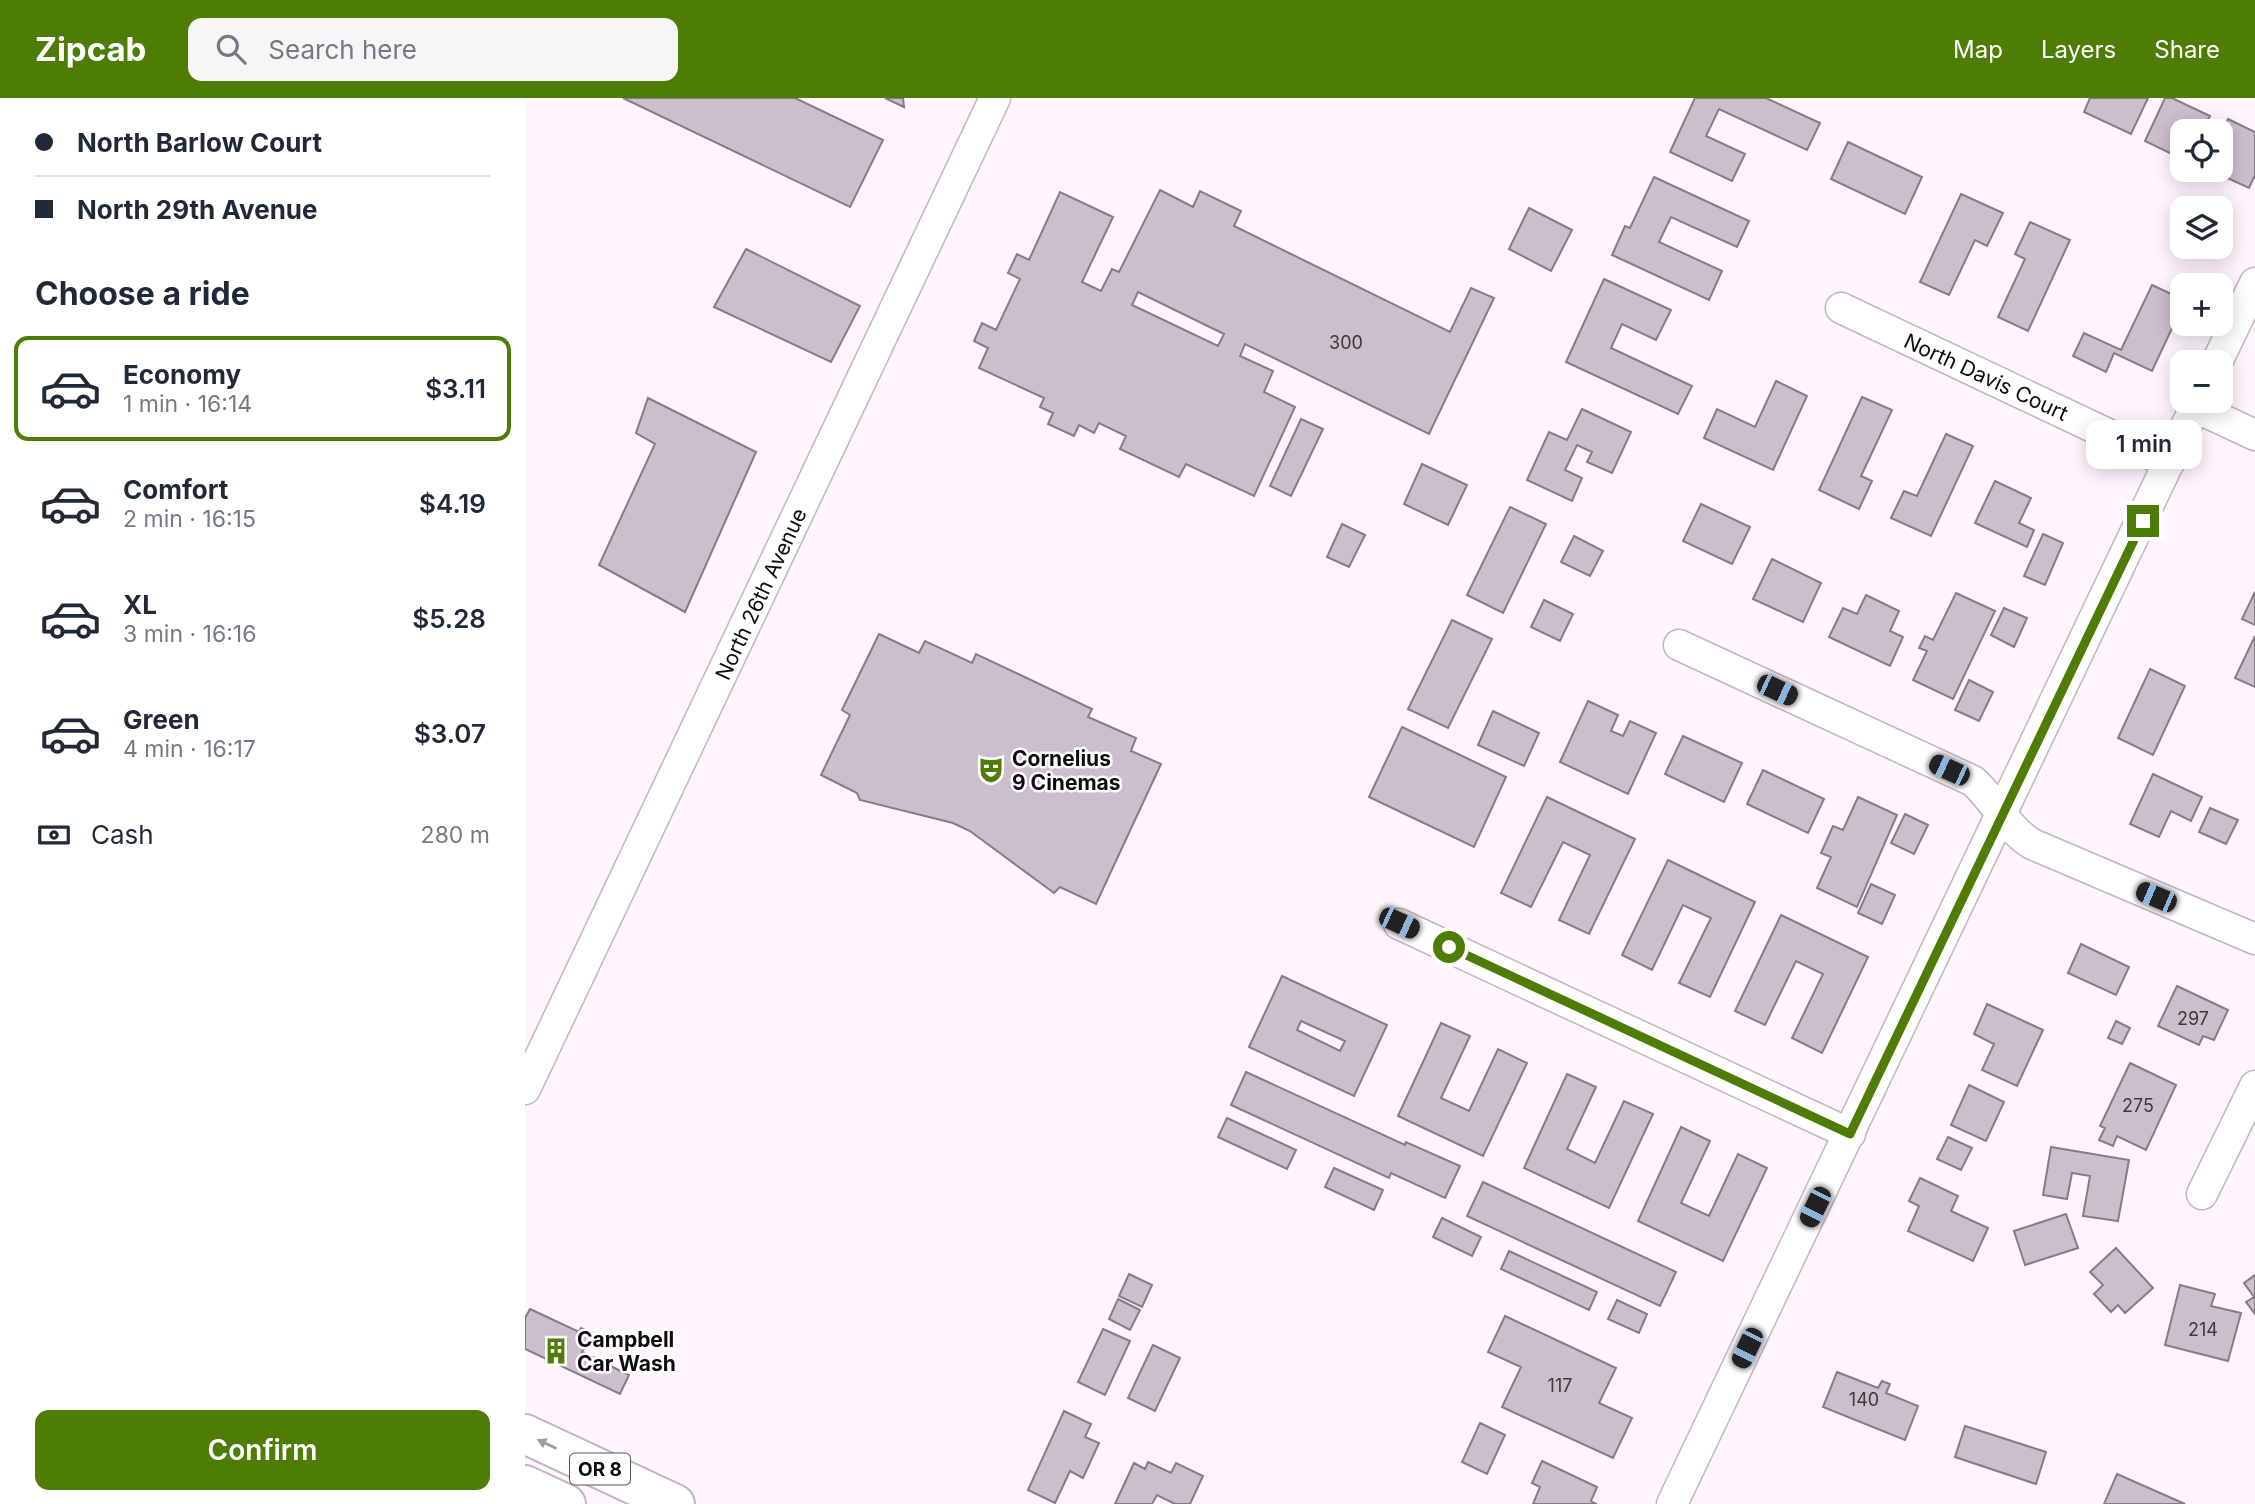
<!DOCTYPE html>
<html lang="en">
<head>
<meta charset="utf-8">
<style>
	:root { --surface:#fff; --page:#f6f6f7; --text:#1f2937; --muted:#747a83; --line:#e0e1e3; --accent:#4e7d06 }
	body { margin:0; font-family:Inter,sans-serif; background:var(--page); color:var(--text); height:100vh; display:flex; flex-direction:column; font-size:26px; white-space:nowrap }
	* { box-sizing:border-box; margin:0 }
	p { font-size:23px; color:var(--muted) }
	.icon { flex:none; width:38px; height:38px; fill:none; stroke:currentColor; stroke-width:2; stroke-linecap:round; stroke-linejoin:round }
	.map { position:relative; flex:1; overflow:hidden }
	.side { display:flex; flex-direction:column; background:var(--surface); width:525px }
	.side>* { flex:none }
	.banner { display:grid; align-content:center; height:154px; padding:0 35px; background:var(--surface) }
	.fabs { position:absolute; left:1645px; top:21px; display:grid; gap:14px }
	.fabs a { display:grid; place-items:center; width:63px; height:63px; border-radius:14px; background:var(--surface); box-shadow:0 4px 18px #0003; font-size:35px }
	.end { position:absolute; width:32px; height:32px; margin:-16px; border:9px solid #4e7d06; background:#fff; box-shadow:0 0 0 4px #fff }
	.from { border-radius:50% }
	.bubble { position:absolute; height:49px; border-radius:14px; background:var(--surface); box-shadow:0 4px 18px #0003; font-size:23px; font-weight:600; line-height:49px; text-align:center }
	.car { position:absolute; width:21px; height:42px; margin:-21px -10px; border-radius:9px; box-shadow:0 0 5px 2px #0007; background:linear-gradient(#222 24%,#8ab4d8 0 40%,#222 0 76%,#8ab4d8 0 86%,#222 0) }
	.banner b { display:flex; align-items:center; gap:24px; height:66px; font-size:26px }
	.banner b+b { border-top:2px solid var(--line) }
	.banner i { width:18px; height:18px; background:var(--text) }
	ul { padding:0; list-style:none }
	li { display:flex; align-items:center; gap:21px; height:105px; margin:0 14px 10px; padding:0 21px; border:4px solid transparent; border-radius:14px }
	li div { flex:1 }
	li b { display:block; font-size:26px }
	li em { font-style:normal; font-weight:600 }
	li.selected { border-color:var(--accent) }
	li>.icon { width:63px; height:63px; stroke-width:1.5 }
	h2 { padding:0 35px; font-size:32px; line-height:84px }
	.pay { display:flex; align-items:center; gap:18px; height:77px; padding:0 35px; font-size:26px }
	.pay p { margin-inline-start:auto }
	.cta { display:flex; gap:14px; margin-top:auto; padding:14px 35px }
	.cta a { flex:1; height:80px; border-radius:14px; background:var(--accent); color:#fff; font-size:28px; font-weight:600; line-height:80px; text-align:center }
	header { display:flex; align-items:center; gap:42px; box-sizing:border-box; height:98px; padding:0 35px; background:var(--accent); color:#fff }
	header strong { font-size:33px }
	nav { display:flex; gap:38px; margin-inline-start:auto; font-size:24px }
	.search { width:490px; height:63px; background:var(--page); display:flex; align-items:center; gap:18px; box-sizing:border-box; padding:0 24px; border-radius:14px; color:var(--muted); font-size:26px }
	main { display:flex; flex:1; min-height:0 }
	.map>svg:first-child { display:block }
	.building { fill:#ccbecb; stroke:#887b87; stroke-width:2; fill-rule:evenodd }
	.lines { fill:none; stroke-linecap:round; stroke-linejoin:round }
	.minor-casing { stroke:#c3b4c1; stroke-width:33 }
	.highway-casing { stroke:#c3b4c1; stroke-width:42 }
	.minor { stroke:#fff; stroke-width:30 }
	.highway { stroke:#fff; stroke-width:38 }
	.oneway { fill:#9f9d9f }
	.route { stroke:#4e7d06; stroke-width:9 }
	.labels { text-anchor:middle; dominant-baseline:central; stroke-width:5; stroke-linejoin:round; paint-order:stroke }
	.number-label { font-size:18px; fill:#3e373e }
	.shield { fill:#fff; stroke:#575457; stroke-width:2 }
	.shield-label { font-size:19px; font-weight:bold; fill:#0f0a0f }
	.street-label { font-size:21px; fill:#0f0a0f; stroke:#fff }
	.poi-label { font-size:21px; font-weight:bold; fill:#0f0a0f; stroke:#fff; text-anchor:start }
</style>
</head>
<body>
<header>
<strong>Zipcab</strong>
<div class="search"><svg class="icon" aria-label="search" viewBox="0 0 24 24"><circle cx="10" cy="10" r="6"/><path d="M15 15l6 6"/></svg>Search here</div>
<nav><a>Map</a><a>Layers</a><a>Share</a></nav>
</header>
<main>
<section class="side">
<div class="banner">
<b><i class="from"></i>North Barlow Court</b>
<b><i></i>North 29th Avenue</b>
</div>
<h2>Choose a ride</h2>
<ul>
<li class="selected"><svg class="icon" aria-label="car" viewBox="0 0 24 24"><path d="M5 17H2v-5l4-1 3-4h7l3 4 3 1v5h-3M9 17h6M6 11h13"/><circle cx="7" cy="17" r="2"/><circle cx="17" cy="17" r="2"/></svg><div><b>Economy</b><p>1 min · 16:14</p></div><em>$3.11</em></li>
<li><svg class="icon" aria-label="car" viewBox="0 0 24 24"><path d="M5 17H2v-5l4-1 3-4h7l3 4 3 1v5h-3M9 17h6M6 11h13"/><circle cx="7" cy="17" r="2"/><circle cx="17" cy="17" r="2"/></svg><div><b>Comfort</b><p>2 min · 16:15</p></div><em>$4.19</em></li>
<li><svg class="icon" aria-label="car" viewBox="0 0 24 24"><path d="M5 17H2v-5l4-1 3-4h7l3 4 3 1v5h-3M9 17h6M6 11h13"/><circle cx="7" cy="17" r="2"/><circle cx="17" cy="17" r="2"/></svg><div><b>XL</b><p>3 min · 16:16</p></div><em>$5.28</em></li>
<li><svg class="icon" aria-label="car" viewBox="0 0 24 24"><path d="M5 17H2v-5l4-1 3-4h7l3 4 3 1v5h-3M9 17h6M6 11h13"/><circle cx="7" cy="17" r="2"/><circle cx="17" cy="17" r="2"/></svg><div><b>Green</b><p>4 min · 16:17</p></div><em>$3.07</em></li>
</ul>
<div class="pay"><svg class="icon" aria-label="cash" viewBox="0 0 24 24"><path d="M3 7h18v10H3z"/><circle cx="12" cy="12" r="2"/></svg>Cash<p>280 m</p></div>
<div class="cta"><a>Confirm</a></div>
</section>
<div class="map">
<svg width="1730" height="1406" viewBox="0 0 1730 1406">
	<rect width="100%" height="100%" fill="#fef5fd"/>
	<path class="building" d="M98 0H270L358 42 325 109Z
		M360 0H378L379 9Z
		M1170 0H1241L1295 25 1282 52 1194 11 1181 38 1220 56 1207 83 1145 54Z
		M1565 0H1623L1606 36 1559 14Z
		M1640 0H1647L1685 18 1677 33H1657V61L1620 43Z
		M1703 21 1730 34V77L1724 90 1685 72H1696V36Z
		M1323 44 1397 79 1380 116 1306 81Z
		M1129 79 1224 123 1212 149 1146 119 1134 144 1197 173 1184 202 1087 157 1100 128 1105 130Z
		M635 92 668 109 675 93 716 113 709 128 925 234 946 190 969 200 904 336 720 246 715 258 748 273 739 294 770 309 729 398 661 366 654 379 595 351 601 338 574 325 569 335 554 327 549 338 523 326 528 315 515 309 519 300 454 270 463 250 449 243 457 225 471 232 495 181 483 175 492 156 504 162 535 94 588 119 557 184 576 193 587 171 594 174ZM613 194 699 236 693 248 607 207Z
		M1436 96 1478 115 1462 148 1450 142 1424 197 1395 184Z
		M1004 110 1047 132 1026 173 984 151Z
		M1505 124 1545 142 1503 233 1473 219 1500 161 1490 156Z
		M221 151 335 208 306 264 189 209Z
		M1079 181 1146 212 1131 242 1097 226 1086 250 1167 288 1153 316 1041 264Z
		M1627 187 1657 201V209L1627 273 1589 255 1581 274 1548 258 1559 235 1596 252Z
		M1251 283 1282 298 1248 372 1179 340 1192 311 1230 329Z
		M1337 299 1367 312 1336 378 1347 383 1334 411 1294 392Z
		M123 300 231 354 160 514 74 467 130 346 111 335Z
		M1057 311 1106 334 1087 375 1062 364 1067 354 1052 347 1040 372 1057 380 1047 403 1002 382 1024 334 1042 342Z
		M776 321 798 331 766 398 745 388Z
		M1421 336 1448 348 1406 438 1366 420 1379 393 1392 398Z
		M897 366 942 387 923 427 879 406Z
		M1470 383 1506 400 1494 425 1509 432 1502 449 1450 425Z
		M1176 406 1225 429 1207 466 1158 443Z
		M985 409 1021 426 978 515 942 497Z
		M817 426 840 437 824 469 802 459Z
		M1518 436 1538 445 1520 487 1499 478Z
		M1049 438 1078 453 1065 478 1036 464Z
		M1247 461 1296 485 1278 524 1228 501Z
		M1730 494V527L1717 521Z
		M1431 495 1470 513 1428 601 1388 582 1402 553 1394 550 1400 538 1408 542Z
		M1341 497 1374 513 1365 533 1378 539 1365 568 1304 539 1318 510 1332 516Z
		M1019 502 1048 516 1035 543 1006 529Z
		M1479 510 1502 520 1489 549 1466 537Z
		M927 522 967 541 923 630 883 611Z
		M354 536 394 555 400 543 447 565 451 556 567 611 563 619 611 640 606 653 636 666 571 806 535 789 529 795 445 733 428 725 335 702 332 695 296 677 325 617 317 612Z
		M1730 538V589L1710 580Z
		M1625 571 1660 588 1628 657 1593 640Z
		M1444 582 1468 594 1454 623 1430 612Z
		M1063 603 1093 617 1086 633 1098 638 1105 623 1131 635 1103 696 1035 664Z
		M968 613 1014 635 999 668 953 647Z
		M877 629 981 679 949 749 844 699Z
		M1158 638 1217 665 1199 704 1140 676Z
		M1238 672 1299 701 1283 735 1222 706Z
		M1628 676 1677 699 1666 723 1646 713 1634 739 1605 726Z
		M1022 699 1110 741 1064 836 1034 822 1065 757 1038 744 1006 809 976 795Z
		M1333 699 1372 717 1332 809 1292 790 1306 759 1296 755 1308 728 1318 732Z
		M1685 710 1713 722 1701 746 1674 734Z
		M1380 716 1403 727 1389 756 1366 745Z
		M1143 762 1230 804 1185 899 1154 885 1186 820 1158 807 1127 872 1097 857Z
		M1346 786 1370 797 1357 826 1333 815Z
		M1256 817 1343 859 1297 955 1267 940 1298 876 1271 863 1240 927 1210 913Z
		M1556 846 1604 869 1591 897 1543 875Z
		M757 878 862 927 829 998 724 949ZM776 923 820 943 815 953 772 932Z
		M1652 888 1703 912 1689 942 1678 938 1674 947 1633 928Z
		M1462 906 1518 932 1492 988 1457 972 1469 946 1449 936Z
		M1591 923 1605 930 1597 946 1583 940Z
		M916 925 945 938 916 1000 944 1013 973 951 1002 965 958 1058 873 1018Z
		M1605 965 1651 987 1621 1052 1592 1038 1588 1048 1574 1042 1580 1030 1575 1028Z
		M721 974 880 1047 881 1044 935 1068 920 1100 866 1075 864 1080 706 1007Z
		M1042 976 1071 989 1042 1051 1070 1065 1099 1003 1128 1016 1084 1110 999 1070Z
		M1444 987 1479 1004 1461 1043 1426 1027Z
		M702 1020 771 1052 762 1071 693 1039Z
		M1156 1029 1185 1043 1156 1105 1184 1118 1213 1056 1242 1070 1198 1163 1113 1123Z
		M1423 1039 1447 1050 1436 1072 1412 1061Z
		M1526 1049 1604 1062 1593 1123 1558 1118 1565 1078 1547 1075 1542 1101 1518 1097Z
		M809 1070 858 1092 849 1112 800 1089Z
		M1395 1080 1433 1098 1426 1113 1463 1130 1448 1163 1383 1133 1394 1108 1384 1103Z
		M958 1084 1151 1174 1135 1208 942 1118Z
		M1541 1116 1553 1150 1500 1167 1489 1133Z
		M917 1120 956 1139 947 1158 908 1139Z
		M1591 1150 1628 1190 1600 1215 1593 1207 1586 1214 1569 1196 1578 1187 1565 1174Z
		M984 1153 1072 1194 1064 1212 976 1171Z
		M604 1176 627 1187 617 1209 594 1198Z
		M1730 1177V1216L1721 1204 1729 1199 1719 1185Z
		M1655 1187 1690 1196 1686 1208 1716 1215 1703 1263 1640 1247Z
		M593 1201 615 1212 605 1232 584 1221Z
		M1092 1202 1122 1216 1114 1235 1083 1221Z
		M5 1211 54 1234 56 1230 67 1235 57 1254 104 1277 95 1296 0 1251V1220Z
		M980 1218 1091 1270 1074 1305 1107 1320 1088 1360 977 1309 996 1269 963 1254Z
		M578 1231 605 1243 580 1297 553 1284Z
		M628 1247 655 1260 630 1313 603 1300Z
		M1312 1274 1353 1290 1357 1283 1365 1286 1361 1295 1393 1308 1380 1342 1298 1309Z
		M539 1313 566 1326 560 1339 574 1345 558 1380 545 1373 530 1405 503 1392Z
		M955 1325 980 1337 962 1376 937 1364Z
		M1440 1328 1521 1354 1511 1386 1430 1359Z
		M1017 1363 1072 1389 1066 1403 1071 1406H1008L1015 1389 1007 1385Z
		M623 1364 646 1375 651 1365 678 1378 665 1406H650L632 1397 627 1406H590L609 1365 620 1371Z
		M1592 1376 1660 1406H1579Z"/>
	<g class="lines">
		<g class="minor-casing">
			<path id="minor" d="M1316 210 1644 365
				M1692 264 1730 185
				M1670 309 1730 337
				M1154 547 1448 683C1471 703 1480 729 1507 746L1730 841
				M874 826 1325 1036
				M0 991 470 0
				M1677 1096 1730 988
				M1147 1406 1673 303"/>
		</g>
		<g class="highway-casing">
			<path id="highway" d="M0 1336 150 1406
				M0 1387 41 1406"/>
		</g>
		<use href="#minor" class="minor"/>
		<use href="#highway" class="highway"/>
	</g>
	<defs><path id="oneway-solid" d="M-6-.8H1V-3.2L6.5 0L1 3.2V.8H-6Z" transform="scale(1.75)"/></defs>
	<use class="oneway" href="#oneway-solid" transform="translate(22 1346) rotate(-155)"/>
	<g class="lines">
		<path class="route" d="M924 849 1325 1036 1618 423"/>
	</g>
	<defs>
		<g id="theatre-bare" transform="scale(2.1)"><path d="M-5-5.5Q0-4 5-5.5V0Q5 5 0 6Q-5 5-5 0ZM-3.3-2.5H-1v1.5H-3.3ZM1-2.5H3.3v1.5H1ZM-2.8 1Q0 5.5 2.8 1Z" fill="#4e7d06" stroke="#fff" stroke-width="2.5" paint-order="stroke"/></g>
		<g id="building-bare" transform="scale(2.1)"><path d="M-4-6H4V6H1V3H-1V6H-4ZM-2.5-4.3h1.7v1.8h-1.7ZM.8-4.3h1.7v1.8H.8ZM-2.5-1h1.7V.8h-1.7ZM.8-1h1.7V.8H.8Z" fill="#4e7d06" stroke="#fff" stroke-width="2.5" paint-order="stroke"/></g>
	</defs>
	<g fill-rule="evenodd">
		<use href="#theatre-bare" x="466" y="672"/>
		<use href="#building-bare" x="31" y="1253"/>
	</g>
	<g class="labels">
		<g class="number-label">
			<text x="821" y="244">300</text>
			<text x="1668" y="920">297</text>
			<text x="1613" y="1007">275</text>
			<text x="1678" y="1231">214</text>
			<text x="1035" y="1287">117</text>
			<text x="1339" y="1301">140</text>
		</g>
		<rect class="shield" x="45" y="1355.5" width="60" height="31" rx="5"/>
		<g class="shield-label">
			<text x="75" y="1371">OR 8</text>
		</g>
		<g class="street-label">
			<text transform="translate(1461 279) rotate(25)">North Davis Court</text>
			<text transform="translate(236 496) rotate(-65)">North 26th Avenue</text>
		</g>
		<g class="poi-label">
			<text x="487" y="660">Cornelius<tspan x="487" dy="24">9 Cinemas</tspan></text>
			<text x="52" y="1241">Campbell<tspan x="52" dy="24">Car Wash</tspan></text>
		</g>
	</g>
</svg>
<div class="fabs">
<a><svg class="icon" aria-label="locate" viewBox="0 0 24 24"><circle cx="12" cy="12" r="6"/><path d="M12 2v4M12 18v4M2 12h4M18 12h4"/></svg></a>
<a><svg class="icon" aria-label="layers" viewBox="0 0 24 24"><path d="M12 4l9 5-9 5-9-5zM3 14l9 5 9-5"/></svg></a>
<a>+</a>
<a>−</a>
</div>
<i class="end from" style="left:924px;top:849px"></i>
<i class="end" style="left:1618px;top:423px"></i>
<div class="bubble" style="left:1561px;top:322px;width:116px">1 min</div>
<i class="car" style="left:1252px;top:592px;rotate:115deg"></i>
<i class="car" style="left:1424px;top:672px;rotate:295deg"></i>
<i class="car" style="left:1631px;top:799px;rotate:293deg"></i>
<i class="car" style="left:874px;top:825px;rotate:115deg"></i>
<i class="car" style="left:1290px;top:1109px;rotate:206deg"></i>
<i class="car" style="left:1222px;top:1250px;rotate:206deg"></i>
</div>
</main>
</body>
</html>
